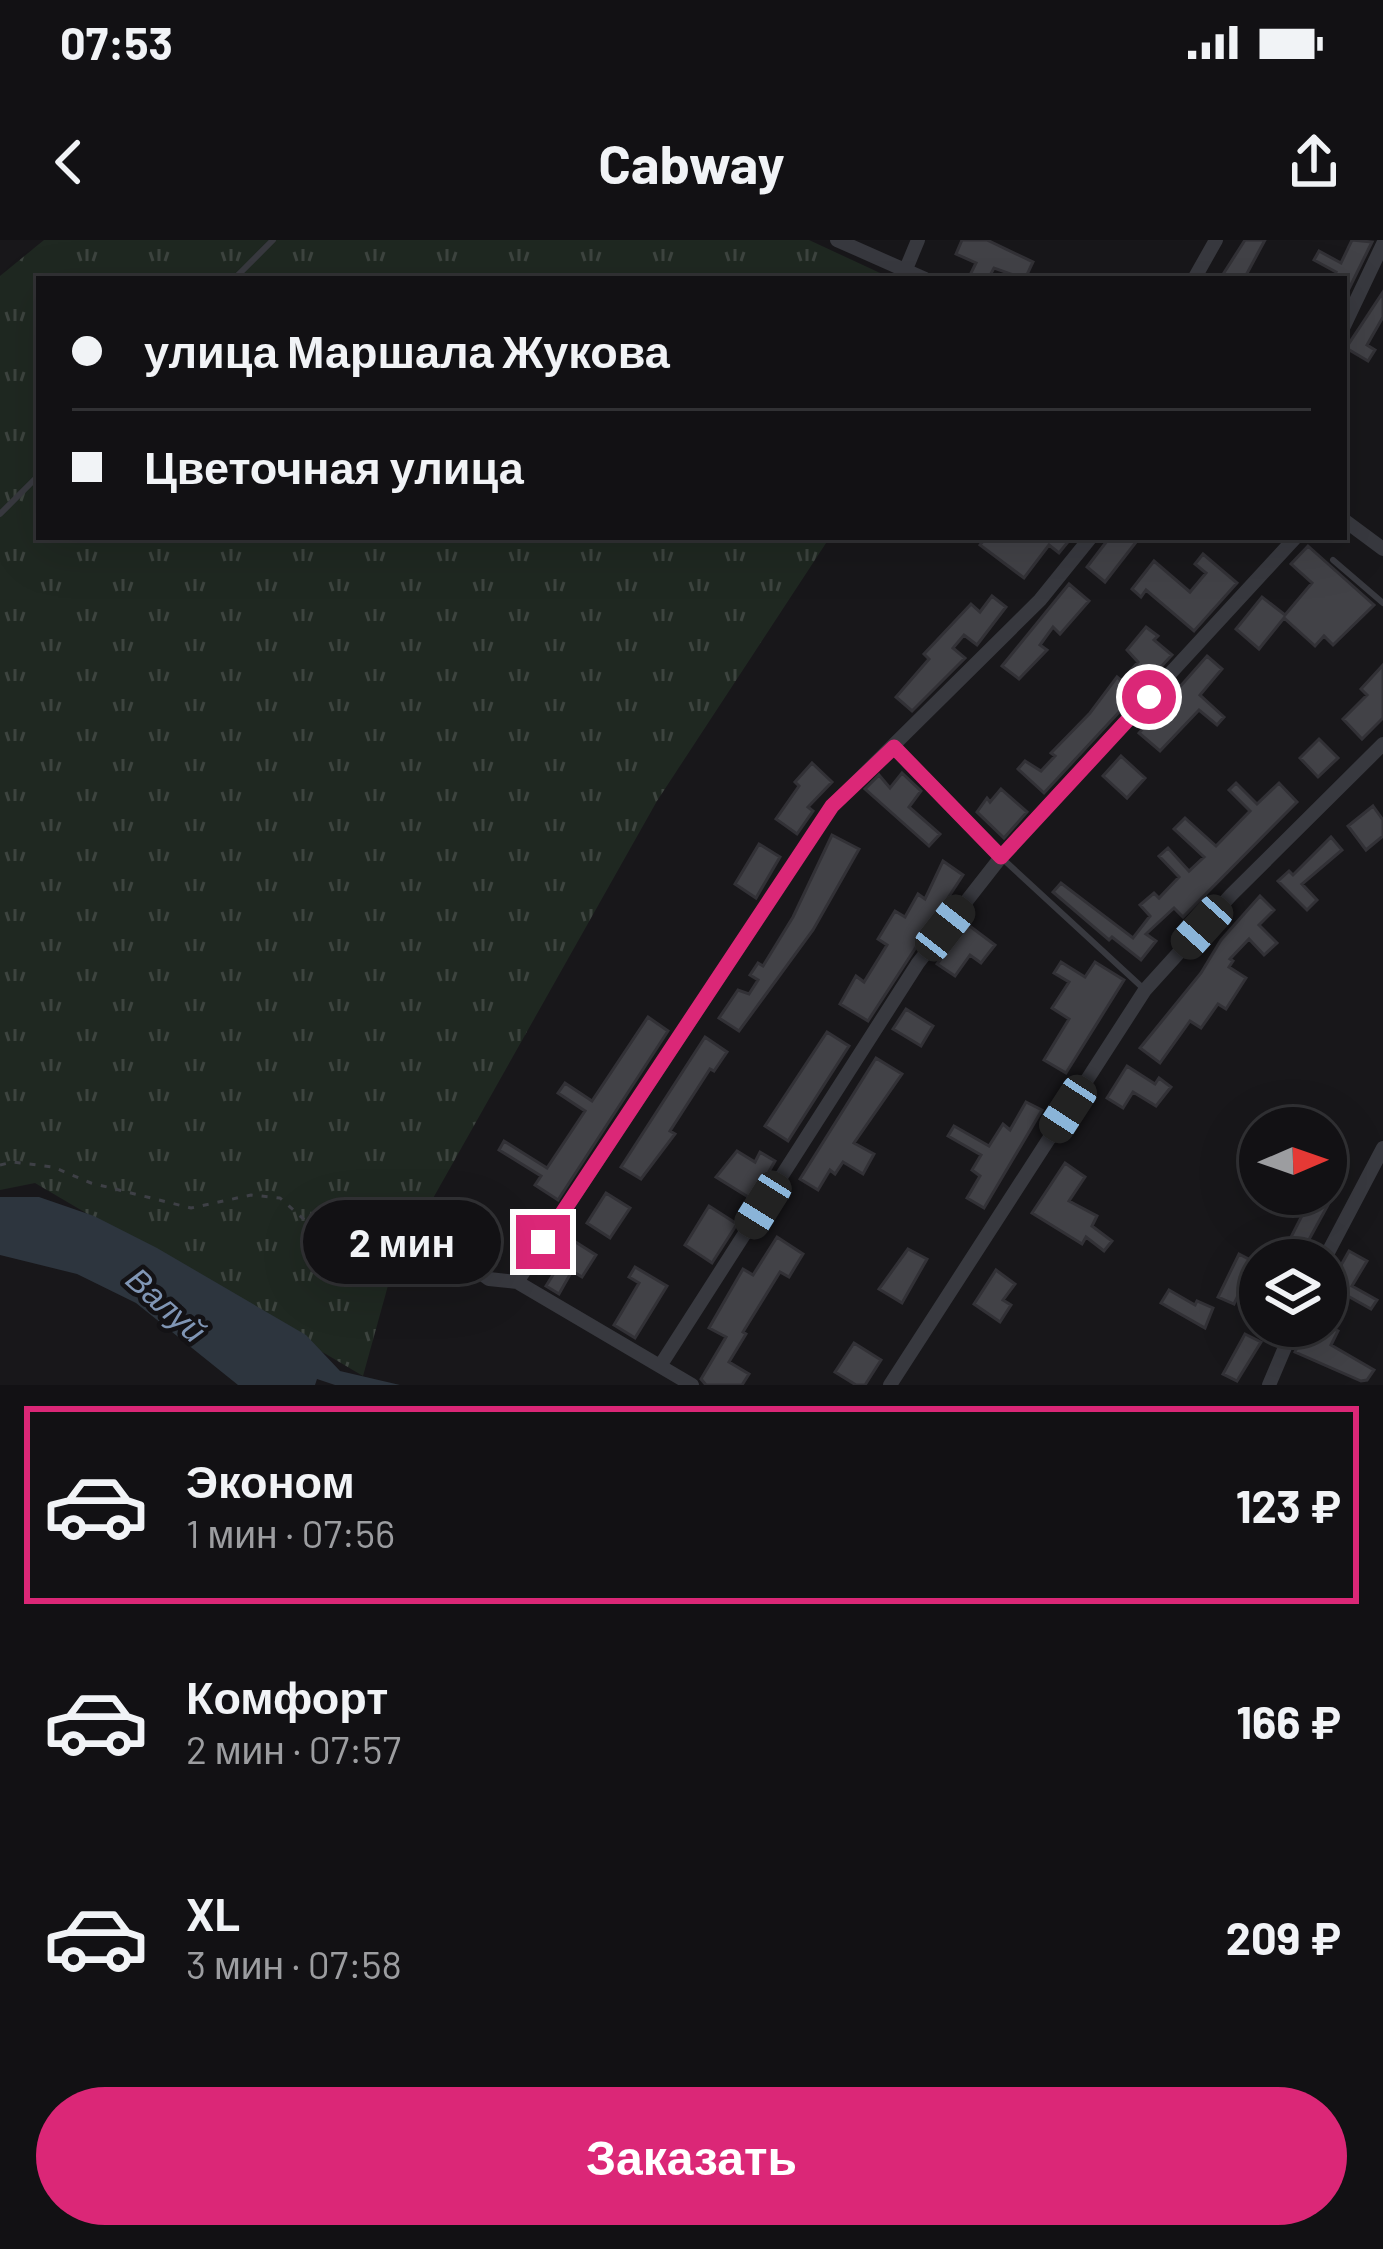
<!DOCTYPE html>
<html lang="ru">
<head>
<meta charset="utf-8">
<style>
	:root { --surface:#121114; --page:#1b1a1d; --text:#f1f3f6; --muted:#9c9da0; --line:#313134; --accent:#db2777 }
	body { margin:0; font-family:Barlow,sans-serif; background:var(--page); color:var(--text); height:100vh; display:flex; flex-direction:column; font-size:45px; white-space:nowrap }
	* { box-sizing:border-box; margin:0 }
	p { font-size:39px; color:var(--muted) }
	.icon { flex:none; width:66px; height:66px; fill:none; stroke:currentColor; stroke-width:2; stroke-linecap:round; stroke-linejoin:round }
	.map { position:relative; height:1145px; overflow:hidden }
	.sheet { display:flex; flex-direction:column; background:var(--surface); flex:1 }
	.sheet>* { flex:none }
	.hud { position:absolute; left:36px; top:36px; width:1311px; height:264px; border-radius:0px; box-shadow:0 12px 48px #0002,0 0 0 3px var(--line); display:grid; align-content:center; height:264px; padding:0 36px; background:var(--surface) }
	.needle { width:78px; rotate:88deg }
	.fabs { position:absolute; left:1239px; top:867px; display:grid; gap:24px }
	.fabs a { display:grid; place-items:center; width:108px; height:108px; border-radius:50%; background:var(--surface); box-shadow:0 12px 48px #0002,0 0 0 3px var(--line); font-size:60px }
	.end { position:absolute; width:54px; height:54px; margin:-27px; border:15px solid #db2777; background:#fff; box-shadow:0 0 0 6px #fff }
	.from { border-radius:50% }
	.bubble { position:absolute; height:84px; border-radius:42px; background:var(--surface); box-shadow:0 12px 48px #0002,0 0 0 3px var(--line); font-size:39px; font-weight:700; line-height:84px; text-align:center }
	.car { position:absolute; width:36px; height:72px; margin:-36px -18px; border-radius:15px; box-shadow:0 0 9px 3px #0007; background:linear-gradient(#222 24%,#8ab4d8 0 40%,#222 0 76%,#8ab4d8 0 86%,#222 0) }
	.hud b { display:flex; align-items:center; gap:42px; height:114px; font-size:45px }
	.hud b+b { border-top:3px solid var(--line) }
	.hud i { width:30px; height:30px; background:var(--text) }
	ul { padding:21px 0 0; list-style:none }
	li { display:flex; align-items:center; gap:36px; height:198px; margin:0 24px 18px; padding:0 12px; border:6px solid transparent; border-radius:0px }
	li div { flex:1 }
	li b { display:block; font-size:45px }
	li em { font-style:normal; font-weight:700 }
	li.active { border-color:var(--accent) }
	li>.icon { width:108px; height:108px; stroke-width:1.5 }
	.action { display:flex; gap:24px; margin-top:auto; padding:24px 36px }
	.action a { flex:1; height:138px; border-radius:72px; background:var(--accent); color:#fff; font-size:48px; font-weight:700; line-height:138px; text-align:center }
	.status { display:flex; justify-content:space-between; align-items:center; height:84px; padding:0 60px; background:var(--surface); direction:ltr }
	.status svg { height:33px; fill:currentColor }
	header { display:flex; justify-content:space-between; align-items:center; height:156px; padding:0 36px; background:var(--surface); font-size:54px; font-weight:700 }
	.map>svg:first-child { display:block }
	.grass { fill:url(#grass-tufts) }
	.water { fill:#2d353e }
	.building { fill:#424247; stroke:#323136; stroke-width:3 }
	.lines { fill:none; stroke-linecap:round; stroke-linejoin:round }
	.path { stroke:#3e4046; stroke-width:3; stroke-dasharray:6 9; stroke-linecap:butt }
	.service { stroke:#38393f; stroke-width:6 }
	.minor { stroke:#38393f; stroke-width:14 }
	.route { stroke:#db2777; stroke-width:15 }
	.labels { text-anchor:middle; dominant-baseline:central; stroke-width:9; stroke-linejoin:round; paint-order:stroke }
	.water-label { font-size:33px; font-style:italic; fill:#8096b5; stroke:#131215 }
</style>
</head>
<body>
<div class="status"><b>07:53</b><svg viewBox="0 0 49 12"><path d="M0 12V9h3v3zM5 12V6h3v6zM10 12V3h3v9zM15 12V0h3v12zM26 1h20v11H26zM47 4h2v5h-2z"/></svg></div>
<header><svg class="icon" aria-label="back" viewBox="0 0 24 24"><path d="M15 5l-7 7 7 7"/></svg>Cabway<svg class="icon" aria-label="share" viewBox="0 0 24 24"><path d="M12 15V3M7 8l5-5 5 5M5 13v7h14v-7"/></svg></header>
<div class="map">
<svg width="1383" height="1145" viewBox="0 0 1383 1145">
	<defs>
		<pattern id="grass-tufts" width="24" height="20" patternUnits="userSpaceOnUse" patternTransform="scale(3)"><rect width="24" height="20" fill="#1f2821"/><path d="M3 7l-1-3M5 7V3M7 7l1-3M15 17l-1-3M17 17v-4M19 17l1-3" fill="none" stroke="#3d443f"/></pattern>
	</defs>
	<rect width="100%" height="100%" fill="#18171a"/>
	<path class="grass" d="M44 0H809L893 39H39V297H830L657 561 392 1031 363 1136 35 943 0 950V36Z"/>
	<path class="water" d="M0 957H39L94 976 157 1008 306 1095 340 1131 400 1145H335L317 1139 315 1145H238L136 1063 77 1034 0 1015Z"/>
	<path class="building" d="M962 0H987L1033 22 1025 39 994 28 988 39H978L970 35 976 23 956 14Z
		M1245 0H1265L1244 39H1220Z
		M1352 0 1372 2 1344 59V39H1332L1336 32 1314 20 1319 11 1341 23Z
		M1383 52V77L1367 105 1375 110 1368 121 1346 108Z
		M986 297H1072L1059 313 1049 305 1024 338 980 305Z
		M1110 297H1140L1105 342 1087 327Z
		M1308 306 1374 365 1333 405 1324 396 1315 406 1284 378 1259 409 1236 389 1262 357 1285 375 1312 343 1291 324Z
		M1203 314 1237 343 1194 391 1146 350 1141 357 1132 349 1154 321 1190 352 1206 333 1195 324Z
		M1069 344 1089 361 1060 394 1053 387 1040 405 1047 410 1019 439 1002 426Z
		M992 356 1006 367 977 405 964 395 953 408 965 418 912 471 896 457 929 419 924 414 971 364 980 372Z
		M1146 387 1158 396 1154 400 1172 415 1044 553 1018 529 1025 521 1041 531 1055 516 1051 513 1090 473 1117 437 1122 441 1138 422 1127 410Z
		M1207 416 1222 429 1200 455 1224 477 1217 485 1199 470 1160 511 1139 493Z
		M1383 425V478L1362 499 1343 479 1367 455 1361 449Z
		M1319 499 1338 518 1318 537 1300 518Z
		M1121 516 1145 538 1127 558 1103 536Z
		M812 523 832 542 808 567 813 571 797 594 776 579 799 546 795 542Z
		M902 533 921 551 909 567 940 594 929 606 865 549 879 535 890 548Z
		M1236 543 1257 564 1279 543 1297 562 1183 677 1174 668 1146 694 1156 701 1141 720 1112 697 1109 700 1053 652 1061 643 1133 698 1150 676 1140 665 1154 653 1159 658 1179 637 1159 616 1168 608 1189 631 1204 617 1174 589 1185 578 1216 606 1250 571 1229 550Z
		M1001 549 1027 572 1004 598 977 572 987 558 990 562Z
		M1373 566 1383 580V596L1366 610 1348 586Z
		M832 595 859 609 813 690 739 791 719 778 738 750 749 754 758 740 750 735 758 723 763 726 793 677Z
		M1331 597 1342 610 1302 644 1317 660 1307 670 1278 641 1289 631 1293 635Z
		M759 604 780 617 756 658 735 644Z
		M943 621 963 635 868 781 840 764 856 736 864 742 887 705 878 699 895 671 905 677 918 654 925 659Z
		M1260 656 1274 670 1259 685 1277 703 1264 715 1249 699 1230 719 1233 721 1229 727 1246 738 1226 769 1218 764 1201 788 1190 781 1160 823 1140 808 1201 733 1221 700Z
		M967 684 995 705 981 723 970 715 955 736 937 724Z
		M1061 722 1085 737 1095 722 1124 740 1066 833 1044 820 1069 779 1052 768 1069 742 1054 733Z
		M906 769 933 786 921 806 893 789Z
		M648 777 668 791 558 960 535 945 541 936 499 910 504 901 547 928 585 871 558 853 565 843 592 861Z
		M827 792 849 806 788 901 765 886Z
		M705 797 727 812 714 831 710 829 670 891 675 894 641 939 621 927Z
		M876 818 902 834 854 903 874 914 863 934 843 922 835 934 830 930 818 950 800 939Z
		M1127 826 1155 844 1159 838 1171 847 1156 866 1133 852 1123 868 1107 858Z
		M1026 862 1042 870 984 968 967 958 980 936 972 930 981 915 948 896 954 886 989 906 1003 884 1010 890Z
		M737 911 755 922 760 912 775 921 753 960 716 937Z
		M1065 923 1085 937 1069 961 1097 976 1092 986 1112 1001 1104 1011 1086 997 1082 1004 1032 973Z
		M606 953 630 968 610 998 587 983Z
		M1313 954H1334L1306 1005 1291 997Z
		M709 966 737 984 712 1023 685 1005Z
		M777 997 803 1014 789 1037 780 1032 743 1092 746 1094 729 1122 749 1134 742 1145H706L701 1139 726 1097 709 1088 743 1029 753 1035Z
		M574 1001 596 1015 582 1037 572 1031 559 1054 546 1046Z
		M908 1009 927 1019 902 1063 879 1049Z
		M1349 1011 1367 1021 1352 1046 1377 1060 1371 1069 1346 1055 1330 1087 1338 1091 1331 1105 1374 1130 1367 1140 1361 1141 1295 1112 1305 1090 1319 1096 1326 1086V1052Z
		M1239 1014 1254 1022 1234 1064 1218 1057Z
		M635 1027 667 1046 635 1098 614 1085 639 1043 629 1037Z
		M996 1030 1015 1044 1003 1060 1011 1065 1000 1082 974 1064Z
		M1169 1050 1195 1065 1197 1061 1213 1068 1205 1088 1161 1063Z
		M1245 1094 1261 1102 1237 1141 1223 1134Z
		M854 1103 881 1120 865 1145H856L835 1132Z"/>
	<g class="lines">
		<path class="path" d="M0 925 13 922 53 927 91 943 191 968 251 955 280 958 348 1019 412 1037 443 1022"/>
		<path class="service" d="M234 39 273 0
			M0 274 39 235
			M1333 320 1383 363
			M1004 620 1144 749"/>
		<path class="minor" d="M837 0 925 39
			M906 29 918 0
			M1194 39 1216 0
			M1344 86 1383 4
			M1344 280 1383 309
			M894 507 1001 617
			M456 1015 489 1039 517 1042 692 1145
			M1324 1020 1383 908
			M517 1042 832 566 1040 360 1091 297
			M660 1126 918 723 1001 617 1296 297
			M890 1145 1145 750 1231 655 1383 504
			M1269 1145 1294 1086"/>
	</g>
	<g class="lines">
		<path class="route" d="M543 1002 832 566 894 507 1001 617 1149 457"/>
	</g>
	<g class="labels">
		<g class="water-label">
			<text transform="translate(167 1064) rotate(42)">Валуй</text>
		</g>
	</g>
</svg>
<div class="fabs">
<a><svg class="needle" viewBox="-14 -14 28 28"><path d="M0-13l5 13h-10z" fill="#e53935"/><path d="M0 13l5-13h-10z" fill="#9c9da0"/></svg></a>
<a><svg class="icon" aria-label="layers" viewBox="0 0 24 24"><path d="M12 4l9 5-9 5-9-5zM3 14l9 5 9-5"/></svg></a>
</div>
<i class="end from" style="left:1149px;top:457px"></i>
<i class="end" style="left:543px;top:1002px"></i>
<div class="bubble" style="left:303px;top:960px;width:198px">2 мин</div>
<i class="car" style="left:1202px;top:687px;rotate:222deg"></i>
<i class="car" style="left:945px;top:688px;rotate:38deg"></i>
<i class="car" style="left:1068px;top:869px;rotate:213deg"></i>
<i class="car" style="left:763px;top:965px;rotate:212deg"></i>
<div class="hud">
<b><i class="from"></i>улица Маршала Жукова</b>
<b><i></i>Цветочная улица</b>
</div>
</div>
<section class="sheet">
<ul>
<li class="active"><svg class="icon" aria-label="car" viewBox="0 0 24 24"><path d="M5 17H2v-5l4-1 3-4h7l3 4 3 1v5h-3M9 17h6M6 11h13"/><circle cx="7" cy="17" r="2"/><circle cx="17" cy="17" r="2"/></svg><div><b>Эконом</b><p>1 мин · 07:56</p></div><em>123 ₽</em></li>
<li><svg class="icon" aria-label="car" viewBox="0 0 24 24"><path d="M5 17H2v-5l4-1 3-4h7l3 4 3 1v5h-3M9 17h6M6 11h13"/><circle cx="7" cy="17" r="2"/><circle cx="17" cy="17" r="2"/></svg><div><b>Комфорт</b><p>2 мин · 07:57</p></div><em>166 ₽</em></li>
<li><svg class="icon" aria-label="car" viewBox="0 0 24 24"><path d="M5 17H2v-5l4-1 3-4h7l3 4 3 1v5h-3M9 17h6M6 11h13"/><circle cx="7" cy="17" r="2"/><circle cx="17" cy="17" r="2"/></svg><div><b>XL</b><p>3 мин · 07:58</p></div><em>209 ₽</em></li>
</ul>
<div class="action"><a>Заказать</a></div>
</section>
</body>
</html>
